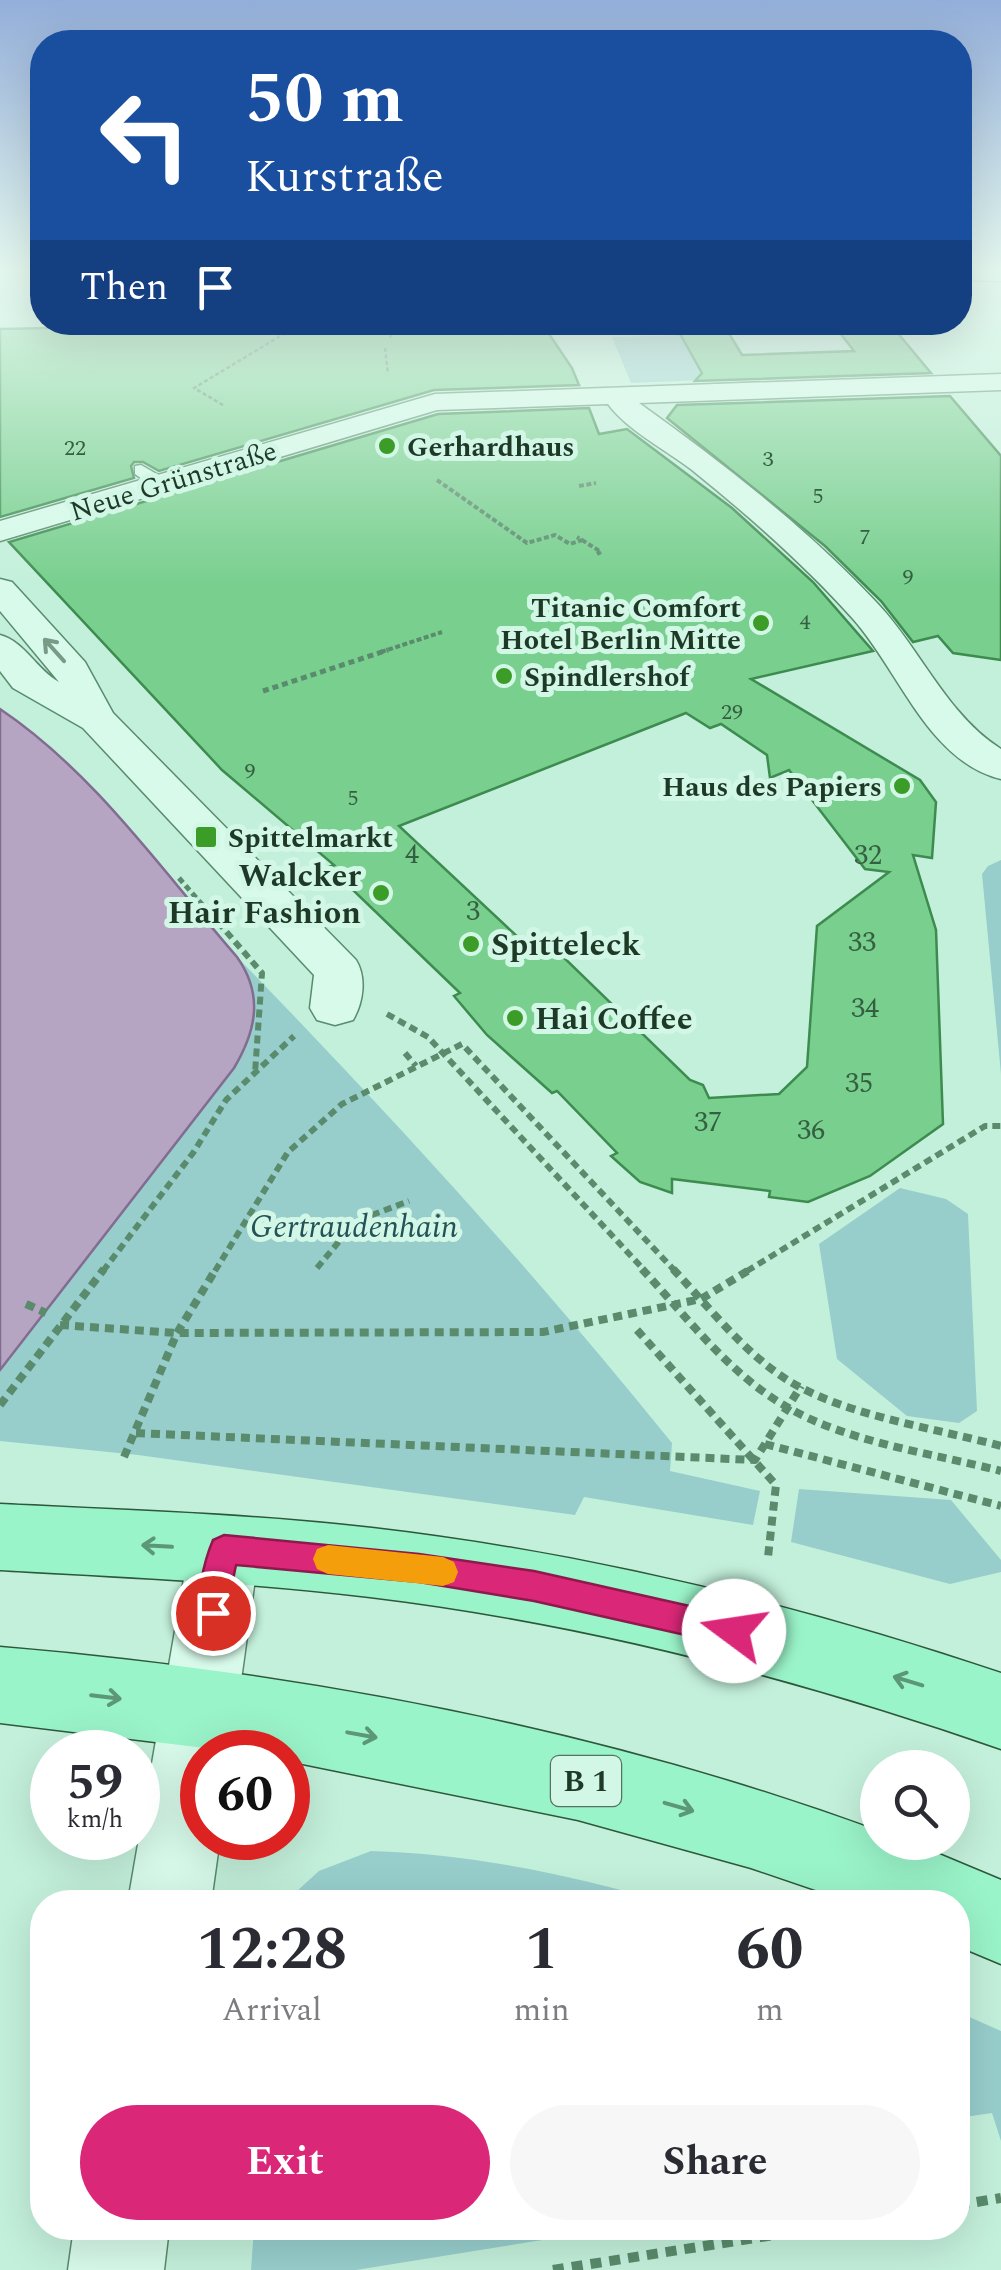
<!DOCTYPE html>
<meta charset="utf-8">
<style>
body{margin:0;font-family:Spectral,serif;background:#f7f7f7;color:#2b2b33;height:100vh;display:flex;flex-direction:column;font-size:38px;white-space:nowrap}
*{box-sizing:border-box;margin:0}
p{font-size:32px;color:#7c7c81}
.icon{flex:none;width:55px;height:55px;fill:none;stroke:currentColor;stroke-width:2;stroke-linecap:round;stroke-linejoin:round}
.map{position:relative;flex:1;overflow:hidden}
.side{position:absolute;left:30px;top:1890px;width:940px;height:350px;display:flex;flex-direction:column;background:#fff;border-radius:40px;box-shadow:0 10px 40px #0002}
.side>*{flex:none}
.guide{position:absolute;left:30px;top:30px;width:942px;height:305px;border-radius:40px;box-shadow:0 10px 40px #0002;background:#1a4fa0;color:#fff;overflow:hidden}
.controls{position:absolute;left:860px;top:1750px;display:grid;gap:20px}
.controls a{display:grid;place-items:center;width:110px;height:110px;border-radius:50%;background:#fff;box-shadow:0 10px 40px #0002;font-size:50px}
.speed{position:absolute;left:30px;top:1730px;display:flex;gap:20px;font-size:50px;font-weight:700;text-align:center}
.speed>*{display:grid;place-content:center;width:130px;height:130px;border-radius:50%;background:#fff;box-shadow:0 10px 40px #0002;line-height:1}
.speed small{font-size:25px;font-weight:400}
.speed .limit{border:15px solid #d22;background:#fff;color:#111}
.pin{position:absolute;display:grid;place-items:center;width:85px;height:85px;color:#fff;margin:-42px;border:5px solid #fff;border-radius:50%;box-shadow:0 2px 10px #0007}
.me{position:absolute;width:110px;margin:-55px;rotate:284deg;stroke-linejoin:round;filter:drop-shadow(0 0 8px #0008)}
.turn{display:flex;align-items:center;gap:35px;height:210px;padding:0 50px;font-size:45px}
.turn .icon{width:130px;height:130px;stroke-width:2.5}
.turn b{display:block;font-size:70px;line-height:85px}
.then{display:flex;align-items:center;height:95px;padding:0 50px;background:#0003;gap:20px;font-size:38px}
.eta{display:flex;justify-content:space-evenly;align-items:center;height:170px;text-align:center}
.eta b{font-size:60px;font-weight:700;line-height:70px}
.cta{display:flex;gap:20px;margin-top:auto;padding:20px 50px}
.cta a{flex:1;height:115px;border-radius:60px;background:#db2777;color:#fff;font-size:40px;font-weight:700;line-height:115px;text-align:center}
.cta a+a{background:#f7f7f7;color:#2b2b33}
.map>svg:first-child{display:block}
.green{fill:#97cecc}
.water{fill:#b5a5c2;stroke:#826c91;stroke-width:2.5}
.building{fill:#78cf8e;stroke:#3e8b50;stroke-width:2.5;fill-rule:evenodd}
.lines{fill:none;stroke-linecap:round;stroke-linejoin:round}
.service-casing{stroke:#598b6c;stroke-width:3}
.minor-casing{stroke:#598b6c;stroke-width:3}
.primary-casing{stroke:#2e583b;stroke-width:3}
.path-far5{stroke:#598b6c;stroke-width:2.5;stroke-dasharray:4 2.5;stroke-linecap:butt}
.path-far4{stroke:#598b6c;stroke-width:4;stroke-dasharray:5 2.5;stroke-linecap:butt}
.path-far3{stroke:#598b6c;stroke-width:5;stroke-dasharray:6 4;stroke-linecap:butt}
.path-far2{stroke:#598b6c;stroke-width:6;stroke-dasharray:8 5;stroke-linecap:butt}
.path-far1{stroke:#598b6c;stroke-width:8;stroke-dasharray:9 6;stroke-linecap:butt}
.path{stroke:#598b6c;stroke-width:10;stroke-dasharray:11 8;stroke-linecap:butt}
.service{fill:#d7faea;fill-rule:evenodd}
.minor{fill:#d7faea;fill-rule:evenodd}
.primary{fill:#9af4c9;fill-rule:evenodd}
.oneway{stroke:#7a9a88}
.oneway2{stroke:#5c9778}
.route{fill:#db2777;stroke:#8e194d;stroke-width:2.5}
.slow{fill:#f59e0b}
.poi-dot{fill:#3b9c27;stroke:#d3f7e7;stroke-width:4}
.labels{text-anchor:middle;stroke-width:10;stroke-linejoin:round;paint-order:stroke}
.far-number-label{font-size:22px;fill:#345f41}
.far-poi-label{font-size:28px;font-weight:bold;fill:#1e3a27;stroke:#d3f7e7;text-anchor:start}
.far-street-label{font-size:28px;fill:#1e3a27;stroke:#d3f7e7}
.number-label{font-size:28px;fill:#345f41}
.shield{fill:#d3f7e7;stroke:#547361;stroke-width:2.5}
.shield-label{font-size:30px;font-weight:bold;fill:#1e3a27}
.poi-label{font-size:32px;font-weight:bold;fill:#1e3a27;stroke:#d3f7e7;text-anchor:start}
.park-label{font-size:32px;font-style:italic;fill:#245357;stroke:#d3f7e7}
</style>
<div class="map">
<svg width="1001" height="2270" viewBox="0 0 1001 2270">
<rect width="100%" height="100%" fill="#c3f0db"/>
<path class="green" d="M681,335L705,380L631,383L612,337Z
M1001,860V1074L982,874L988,866Z
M237,957C389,1113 535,1273 672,1443L670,1471L760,1491L753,1525L584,1497L575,1515L138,1455L0,1441V1370L246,1048V969Z
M900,1188L946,1199L968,1214L977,1411L959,1423L907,1416L837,1359L819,1244Z
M799,1489L951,1500L1001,1560V1572L950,1584L791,1542Z
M371,1851C470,1854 569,1874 664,1902H285L319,1871Z
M958,2012L1001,2031V2141L992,2113L958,2118Z
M254,2228H617L356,2270H251Z"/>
<path class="water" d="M0,709C94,772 163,872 237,957C264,995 256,1031 234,1068L0,1370Z"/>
<path class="building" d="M353,322H541L572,368L579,385L434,390L159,471L143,462H134L131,466L134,478L0,517V329Z
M675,325H724L742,355L854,351L840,333L896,331L931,373L695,381L702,373Z
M950,396L1001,456V660L953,653L938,636L913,642L881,601L825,546L667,418L677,405Z
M589,408L599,434L627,429L732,508L813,582L873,651L751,679L920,780L936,802L932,858L913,855L936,930L943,1124L870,1176L808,1202L769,1197L770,1191L672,1179V1193L640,1182L611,1156L617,1153L557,1091L552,1093L487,1035L454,996L460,993L329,867L334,865L222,770L9,542L438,414ZM686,713L710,728L721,724L767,755L770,778L789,770L865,869L889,872L817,926L807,1067L779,1094L709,1098L703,1085L690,1080L552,946L536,954L399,826Z"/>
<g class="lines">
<g class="service-casing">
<path id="service" d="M141,465L167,480V488H155L135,474V466Z"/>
</g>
<g class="minor-casing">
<path id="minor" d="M960,268H1001V281L960,280Z
M1001,374V390L639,403C724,464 807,528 878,604C921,650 947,715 1001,749V779C929,762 899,671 854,620C805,565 749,516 692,470C666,450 627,430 608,404L437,410L0,541V521L435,394Z
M0,579L12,582L85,662L113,713L356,960C367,978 363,1003 353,1020L335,1025L317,1020L310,1008L314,975L83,728L13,688L0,671V635C24,641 37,670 59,682L0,611Z
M224,1516L249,1526L259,1550L231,1752H202V1838H220L211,1902H128L189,1550L199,1526Z
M74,2228H169L164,2270H68Z"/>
</g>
<g class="primary-casing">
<path id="primary" d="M0,1504C124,1510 249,1514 372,1528C587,1553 796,1604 1001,1673V1749C796,1678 586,1623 370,1597C247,1582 123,1577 0,1570Z
M0,1647C296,1672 598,1728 878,1831V1842H910L1001,1880V1964L958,1946V1902H851L751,1868L578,1820L288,1761V1752H237L0,1723Z"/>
</g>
<path class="path-far5" d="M390,338L395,322
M385,348L388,374
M223,405L194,388L287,332"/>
<path class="path-far4" d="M437,480L527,543L555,535L570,544L582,540L577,537
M579,486L596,483
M582,540L601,552L597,554
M381,652L442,632"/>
<path class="path-far3" d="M263,691L388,650
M179,878L220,925"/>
<path class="path-far2" d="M218,922L262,973L255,1073
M387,1014L428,1037L645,1271
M405,1053L416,1066
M317,1268L356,1221L409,1201
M103,1271L193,1153L226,1100L294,1036
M215,1271L288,1152L342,1104L462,1044L675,1271
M747,1271L985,1126H1001"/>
<path class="path-far1" d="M642,1269C687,1317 729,1374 787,1407C846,1442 935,1454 1001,1471
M673,1269C709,1307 744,1353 789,1381C847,1416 934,1428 1001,1446
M26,1304L46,1313
M60,1325L177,1333L543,1332L701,1299L751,1269
M637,1330L776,1485L768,1557
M0,1405L104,1269
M136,1433L755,1460L801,1386
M765,1444L1001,1506
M124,1457L177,1333L216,1269"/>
<path class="path" d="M958,2205L1001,2198
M553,2270L818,2228"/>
<use href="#service" class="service"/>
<use href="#minor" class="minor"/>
<use href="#primary" class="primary"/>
</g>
<defs><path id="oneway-shaft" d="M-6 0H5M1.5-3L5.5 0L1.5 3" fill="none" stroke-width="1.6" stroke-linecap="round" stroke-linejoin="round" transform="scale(2.5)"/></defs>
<use class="oneway" href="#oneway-shaft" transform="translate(54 650) rotate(-132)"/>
<g class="oneway2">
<use href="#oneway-shaft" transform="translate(157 1546) rotate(-177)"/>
<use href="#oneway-shaft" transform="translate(908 1681) rotate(-163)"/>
<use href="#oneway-shaft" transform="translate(106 1697) rotate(7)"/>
<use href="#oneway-shaft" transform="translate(362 1735) rotate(10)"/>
<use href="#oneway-shaft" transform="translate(679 1807) rotate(16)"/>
</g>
<linearGradient id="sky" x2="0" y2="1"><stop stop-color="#93aed9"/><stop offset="0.46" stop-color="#e4f8ef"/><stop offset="1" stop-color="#e4f8ef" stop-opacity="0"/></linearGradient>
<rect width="1001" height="586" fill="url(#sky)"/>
<path class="route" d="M224,1535L419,1554L534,1571L734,1616L745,1620L750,1631L745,1642L734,1646L534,1601L419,1582L236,1565L224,1623L213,1628L202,1623C194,1602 204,1561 213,1540Z"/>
<path class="slow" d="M328,1545L443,1557L454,1562L458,1572L454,1582L443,1586L328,1574L317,1569L313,1559L317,1549Z"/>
<g class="poi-dot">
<circle cx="387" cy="446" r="10"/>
<circle cx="761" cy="623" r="10"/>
<circle cx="504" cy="676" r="10"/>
<circle cx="902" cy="786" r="10"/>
<rect x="194" y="825" width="24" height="24" rx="5"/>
<circle cx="381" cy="893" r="10"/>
<circle cx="471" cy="944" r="10"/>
<circle cx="515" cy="1018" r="10"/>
</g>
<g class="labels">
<g class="far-number-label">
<text x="75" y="455">22</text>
<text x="768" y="466">3</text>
<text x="818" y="503">5</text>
<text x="865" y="544">7</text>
<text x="908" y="584">9</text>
<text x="805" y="629">4</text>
<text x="732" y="719">29</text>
<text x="250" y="778">9</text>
<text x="353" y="805">5</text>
</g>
<g class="far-poi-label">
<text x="407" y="456">Gerhardhaus</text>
<text x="741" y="617" text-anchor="end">Titanic Comfort<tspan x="741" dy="32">Hotel Berlin Mitte</tspan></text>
<text x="524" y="686">Spindlershof</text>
<text x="882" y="796" text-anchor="end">Haus des Papiers</text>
<text x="228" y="847">Spittelmarkt</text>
</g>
<g class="far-street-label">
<text transform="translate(173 480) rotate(-17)" y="10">Neue Grünstraße</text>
</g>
<g class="number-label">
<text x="412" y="863">4</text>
<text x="868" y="864">32</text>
<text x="473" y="920">3</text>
<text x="862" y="951">33</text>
<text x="865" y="1017">34</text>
<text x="859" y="1092">35</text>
<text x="708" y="1131">37</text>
<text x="811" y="1139">36</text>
</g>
<rect class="shield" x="551" y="1756" width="70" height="50" rx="8"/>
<g class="shield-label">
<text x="586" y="1791">B 1</text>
</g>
<g class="poi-label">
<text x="361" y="886" text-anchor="end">Walcker<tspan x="361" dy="37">Hair Fashion</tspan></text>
<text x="491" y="955">Spitteleck</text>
<text x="535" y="1029">Hai Coffee</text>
</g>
<g class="park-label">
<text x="354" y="1237">Gertraudenhain</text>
</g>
</g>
</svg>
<div class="controls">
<a><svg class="icon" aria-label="search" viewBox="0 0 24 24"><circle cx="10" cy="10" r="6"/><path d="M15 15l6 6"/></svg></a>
</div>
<div class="speed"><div>59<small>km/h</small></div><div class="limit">60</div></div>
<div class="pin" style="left:213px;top:1613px;background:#d93025"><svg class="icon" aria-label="arrive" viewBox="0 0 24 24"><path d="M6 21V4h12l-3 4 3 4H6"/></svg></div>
<svg class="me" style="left:734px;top:1631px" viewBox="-20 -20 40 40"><circle r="19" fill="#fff"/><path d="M0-13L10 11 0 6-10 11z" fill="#db2777"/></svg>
<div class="guide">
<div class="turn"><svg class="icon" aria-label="left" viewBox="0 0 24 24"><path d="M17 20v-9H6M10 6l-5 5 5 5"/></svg><div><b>50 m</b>Kurstraße</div></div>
<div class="then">Then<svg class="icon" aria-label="arrive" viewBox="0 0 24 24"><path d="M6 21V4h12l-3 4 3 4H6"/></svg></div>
</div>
<section class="side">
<div class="eta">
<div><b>12:28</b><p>Arrival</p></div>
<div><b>1</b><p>min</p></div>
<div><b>60</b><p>m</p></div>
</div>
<div class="cta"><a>Exit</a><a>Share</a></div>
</section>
</div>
